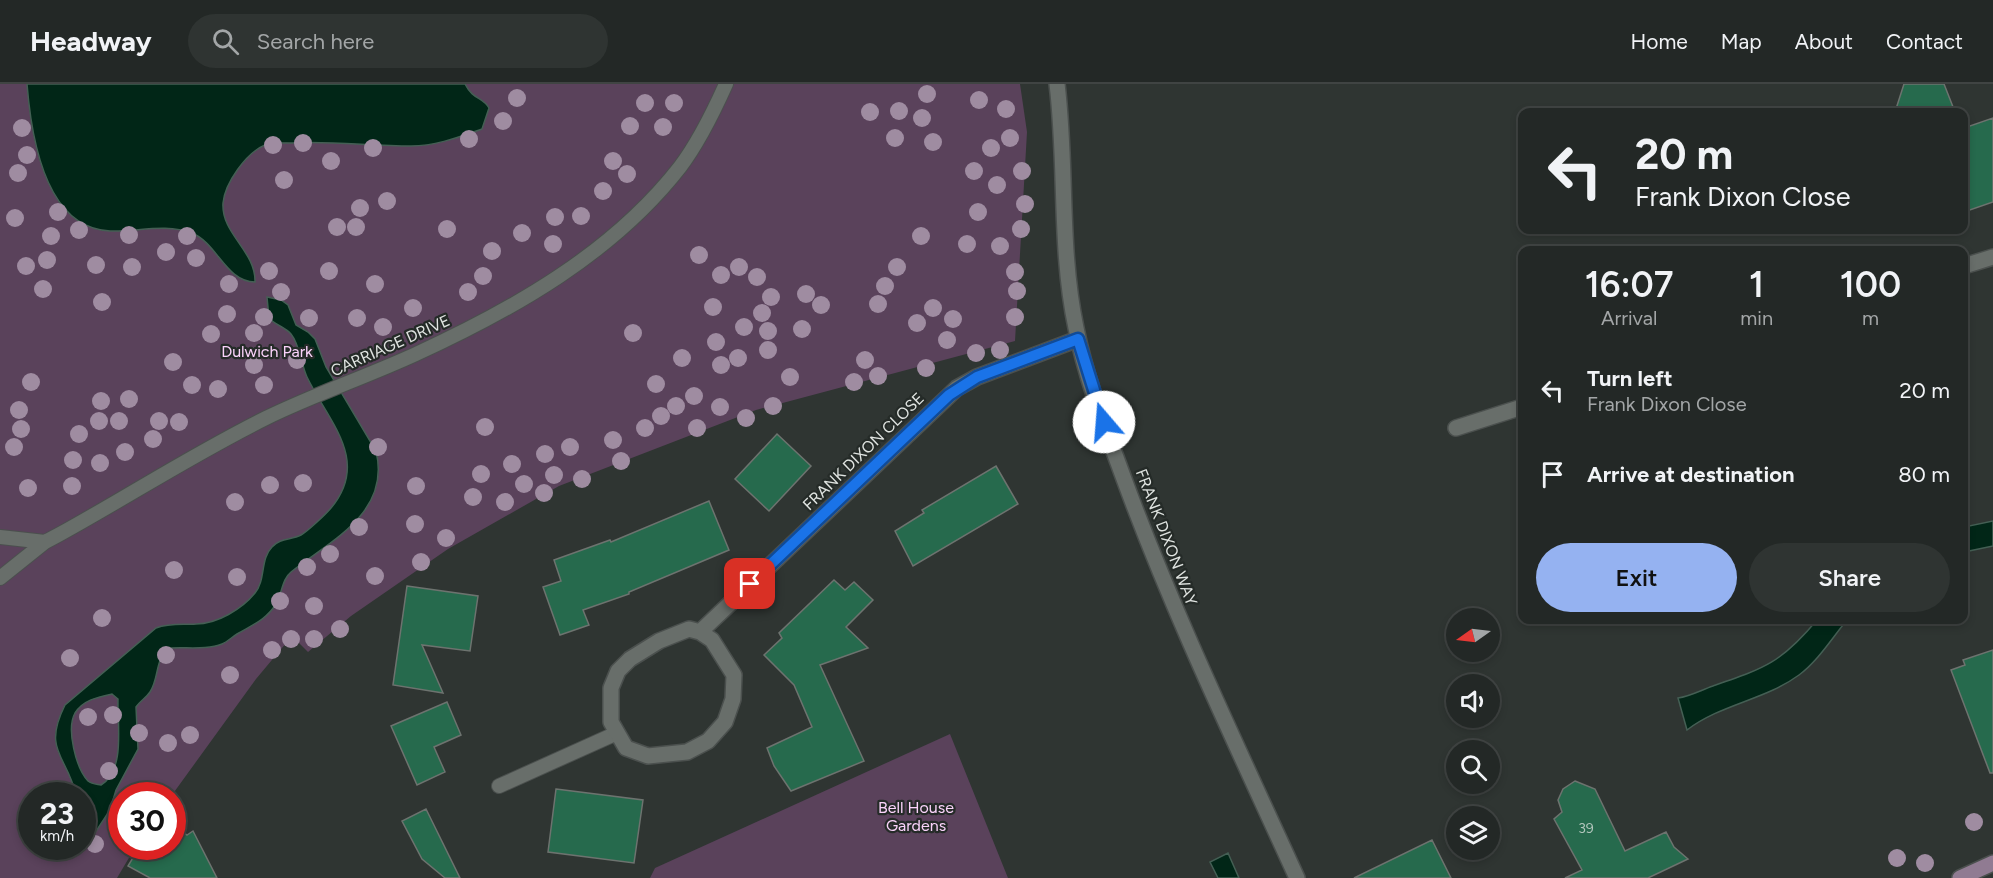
<!DOCTYPE html>
<style>
body{margin:0;font-family:Figtree,sans-serif;background:#2f3432;color:#f1f3f6;height:100vh;display:flex;flex-direction:column;font-size:22px;white-space:nowrap}
*{box-sizing:border-box;margin:0}
p{font-size:20px;color:#a3a6a7}
.icon{flex:none;width:33px;height:33px;fill:none;stroke:currentColor;stroke-width:2;stroke-linecap:round;stroke-linejoin:round}
.map{position:relative;flex:1;overflow:hidden}
.sheet{position:absolute;left:1518px;top:162px;width:450px;height:378px;display:flex;flex-direction:column;background:#232826;border-radius:12px;box-shadow:0 3px 9px #0003,0 0 0 2px #404443}
.sheet>*{flex:none}
.top-card{position:absolute;left:1518px;top:24px;width:450px;height:126px;border-radius:12px;box-shadow:0 3px 9px #0003,0 0 0 2px #404443;background:#232826;color:#f1f3f6;overflow:hidden}
.needle{width:39px;rotate:256deg}
.buttons{position:absolute;left:1446px;top:524px;display:grid;gap:12px}
.buttons a{display:grid;place-items:center;width:54px;height:54px;border-radius:50%;background:#232826;box-shadow:0 3px 9px #0003,0 0 0 2px #404443;font-size:30px}
.speed{position:absolute;left:18px;top:698px;display:flex;gap:12px;font-size:30px;font-weight:700;text-align:center}
.speed>*{display:grid;place-content:center;width:78px;height:78px;border-radius:50%;background:#232826;box-shadow:0 3px 9px #0003,0 0 0 2px #404443;line-height:1}
.speed small{font-size:15px;font-weight:400}
.speed .limit{border:9px solid #d22;background:#fff;color:#111}
.pin{position:absolute;display:grid;place-items:center;width:51px;height:51px;color:#fff;margin:-26px;border-radius:12px;box-shadow:0 3px 9px #0006}
.me{position:absolute;width:66px;margin:-33px;rotate:342deg;stroke-linejoin:round;filter:drop-shadow(0 0 4px #0008)}
.turn{display:flex;align-items:center;gap:21px;height:126px;padding:0 18px;font-size:27px}
.turn .icon{width:78px;height:78px;stroke-width:2.5}
.turn b{display:block;font-size:42px;line-height:51px}
.eta{display:flex;justify-content:space-evenly;align-items:center;height:102px;text-align:center}
.eta b{font-size:36px;font-weight:600;line-height:42px}
.action{display:flex;gap:12px;margin-top:auto;padding:12px 18px}
.action a{flex:1;height:69px;border-radius:36px;background:#95b2f1;color:#111;font-size:24px;font-weight:600;line-height:69px;text-align:center}
.action a+a{background:#2f3432;color:#f1f3f6}
ul{padding:0;list-style:none}
li{display:flex;align-items:center;gap:18px;height:84px;padding:0 18px}
li div{flex:1}
li b{display:block;font-size:22px}
li em{font-style:normal}
header{display:flex;align-items:center;gap:36px;box-sizing:border-box;height:84px;padding:0 30px;background:#232826;border-bottom:2px solid #404443}
header strong{font-size:28px}
nav{display:flex;gap:33px;margin-inline-start:auto;font-size:21px}
.search{width:420px;height:54px;background:#2f3432;display:flex;align-items:center;gap:15px;box-sizing:border-box;padding:0 21px;border-radius:33px;color:#a3a6a7;font-size:22px}
.map>svg:first-child{display:block}
.green{fill:#5a425b;fill-rule:evenodd}
.water{fill:#012617;stroke:#445f54;stroke-width:1.5;fill-rule:evenodd}
.building{fill:#266a4d;stroke:#6d736f;stroke-width:1.5}
.lines{fill:none;stroke-linecap:round;stroke-linejoin:round}
.lane-casing{stroke:#4b504e;stroke-width:16}
.street-casing{stroke:#4b504e;stroke-width:18}
.secondary-casing{stroke:#4b504e;stroke-width:18}
.lane{stroke:#686e6a;stroke-width:14}
.street{stroke:#686e6a;stroke-width:15}
.secondary{stroke:#907b92;stroke-width:15}
.tree{fill:#9f8ca1}
.route-casing{stroke:#114b97;stroke-width:15}
.route{stroke:#1a73e8;stroke-width:10}
.labels{text-anchor:middle;stroke-width:4.5;stroke-linejoin:round;paint-order:stroke}
.number-label{font-size:14px;fill:#b2c6bc}
.street-label{font-size:16px;fill:#e0e4e1;stroke:#252b28}
.park-label{font-size:16px;fill:#fbd3fb;stroke:#252b28}
</style>
<header>
<strong>Headway</strong>
<div class="search"><svg class="icon" aria-label="search" viewBox="0 0 24 24"><circle cx="10" cy="10" r="6"/><path d="M15 15l6 6"/></svg>Search here</div>
<nav><a>Home</a><a>Map</a><a>About</a><a>Contact</a></nav>
</header>
<div class="map">
<svg width="1993" height="794" viewBox="0 0 1993 794">
<rect width="100%" height="100%" fill="#2f3532"/>
<path class="green" d="M0,0H1020L1027,48L1015,257L756,326L559,402L448,465L351,532L308,568L292,552L256,595L172,711H122V762H136L117,794H0ZM32,711H82V762H32Z
M950,650L1008,794H650L655,784Z"/>
<path class="water" d="M27,0H465C473,16 483,13 489,24L482,45C459,53 436,62 411,62C371,62 332,57 292,59C284,59 272,58 265,61C246,69 225,99 223,119C221,150 256,167 255,198C226,198 217,159 192,149C165,139 137,148 110,147C44,144 31,50 27,0Z
M267,213L281,216L288,221L296,241L308,248L315,255L326,283L376,367C391,429 331,456 291,488C282,495 282,510 276,520C266,536 252,541 237,550C232,553 227,558 222,560C207,566 187,563 171,564C154,573 160,593 150,608C146,614 140,617 136,623L138,665L116,706L110,726L87,761L83,759L85,744L82,711H76C67,671 42,667 65,621L156,544C170,539 182,541 196,540C217,540 242,525 255,509C266,496 260,475 272,463C280,454 291,456 301,451C308,447 326,430 331,424C371,376 328,337 307,293C301,280 300,261 291,250C285,243 275,241 269,234ZM112,610L118,615C117,639 126,686 101,701C96,700 92,700 88,697C76,684 66,645 75,629C83,616 98,613 112,610Z
M1993,437V462L1964,468V443Z
M1817,536H1847C1832,554 1818,577 1799,591C1765,616 1721,620 1687,646L1678,614C1691,612 1701,606 1713,602C1765,584 1781,579 1817,536Z
M1228,769L1239,794H1218L1210,778Z"/>
<path class="building" d="M1904,0H1944L1955,28H1895Z
M1993,34V118L1964,128V44Z
M777,350L811,382L769,427L735,395Z
M996,382L1018,420L913,482L895,447L924,429L922,426Z
M709,417L729,466L629,508V510L583,526L589,541L560,551L543,503L561,497L554,476L610,456L611,458Z
M834,496L845,506L854,498L873,516L846,543L868,564L820,581L864,677L791,707L774,682L767,664L812,643L794,601L764,571L782,554L779,549Z
M407,502L478,512L470,567L422,561L443,609L393,601Z
M1993,566V689H1990L1951,586L1965,581L1963,576Z
M447,618L461,651L434,663L445,688L417,701L391,642Z
M1575,697L1595,705L1625,767L1666,748L1674,763L1688,775L1648,794H1565L1582,786L1554,735L1562,728L1558,716L1563,705Z
M556,705L643,716L634,779L548,768Z
M426,725L460,794H445L422,775L402,737Z
M172,740L187,751L193,747L217,794H150L128,782L140,762H172Z
M1432,756L1451,794H1354Z"/>
<g class="lines">
<g class="lane-casing">
<path id="lane" d="M0,453L45,458L60,450C129,412 195,369 266,334C315,310 366,293 416,270C514,225 613,169 680,83C699,58 713,29 726,0
M0,494L45,458
M499,702L617,649"/>
</g>
<g class="street-casing">
<path id="street" d="M1057,0C1067,81 1059,164 1076,244C1086,295 1106,346 1124,395C1174,531 1237,662 1297,794
M1964,182L1993,173
M1456,344L1522,323
M689,545L700,548L712,556L734,591L733,615L725,638L708,657L687,668L648,672L626,664L611,638V604L618,587L630,575L659,557Z
M700,548L957,304L977,293L1078,255"/>
</g>
<g class="secondary-casing">
<path id="secondary" d="M1960,794L1993,779"/>
</g>
<use href="#lane" class="lane"/>
<use href="#street" class="street"/>
<use href="#secondary" class="secondary"/>
</g>
<g class="tree">
<circle cx="927" cy="10" r="9"/>
<circle cx="517" cy="14" r="9"/>
<circle cx="979" cy="16" r="9"/>
<circle cx="645" cy="19" r="9"/>
<circle cx="674" cy="19" r="9"/>
<circle cx="1006" cy="25" r="9"/>
<circle cx="899" cy="27" r="9"/>
<circle cx="870" cy="28" r="9"/>
<circle cx="922" cy="34" r="9"/>
<circle cx="503" cy="37" r="9"/>
<circle cx="630" cy="42" r="9"/>
<circle cx="663" cy="43" r="9"/>
<circle cx="22" cy="44" r="9"/>
<circle cx="895" cy="54" r="9"/>
<circle cx="1010" cy="54" r="9"/>
<circle cx="469" cy="55" r="9"/>
<circle cx="933" cy="58" r="9"/>
<circle cx="303" cy="59" r="9"/>
<circle cx="273" cy="61" r="9"/>
<circle cx="373" cy="64" r="9"/>
<circle cx="991" cy="64" r="9"/>
<circle cx="27" cy="71" r="9"/>
<circle cx="331" cy="77" r="9"/>
<circle cx="613" cy="77" r="9"/>
<circle cx="974" cy="87" r="9"/>
<circle cx="1022" cy="87" r="9"/>
<circle cx="18" cy="89" r="9"/>
<circle cx="627" cy="90" r="9"/>
<circle cx="284" cy="96" r="9"/>
<circle cx="997" cy="101" r="9"/>
<circle cx="603" cy="107" r="9"/>
<circle cx="387" cy="117" r="9"/>
<circle cx="1025" cy="120" r="9"/>
<circle cx="360" cy="124" r="9"/>
<circle cx="58" cy="128" r="9"/>
<circle cx="978" cy="128" r="9"/>
<circle cx="581" cy="132" r="9"/>
<circle cx="555" cy="133" r="9"/>
<circle cx="15" cy="134" r="9"/>
<circle cx="337" cy="143" r="9"/>
<circle cx="356" cy="143" r="9"/>
<circle cx="447" cy="145" r="9"/>
<circle cx="1021" cy="145" r="9"/>
<circle cx="79" cy="146" r="9"/>
<circle cx="522" cy="149" r="9"/>
<circle cx="129" cy="151" r="9"/>
<circle cx="51" cy="152" r="9"/>
<circle cx="187" cy="152" r="9"/>
<circle cx="921" cy="152" r="9"/>
<circle cx="553" cy="160" r="9"/>
<circle cx="967" cy="160" r="9"/>
<circle cx="1000" cy="162" r="9"/>
<circle cx="492" cy="167" r="9"/>
<circle cx="166" cy="168" r="9"/>
<circle cx="699" cy="171" r="9"/>
<circle cx="196" cy="174" r="9"/>
<circle cx="47" cy="176" r="9"/>
<circle cx="96" cy="181" r="9"/>
<circle cx="26" cy="182" r="9"/>
<circle cx="132" cy="183" r="9"/>
<circle cx="739" cy="183" r="9"/>
<circle cx="897" cy="183" r="9"/>
<circle cx="269" cy="187" r="9"/>
<circle cx="329" cy="187" r="9"/>
<circle cx="1015" cy="188" r="9"/>
<circle cx="721" cy="191" r="9"/>
<circle cx="483" cy="192" r="9"/>
<circle cx="757" cy="193" r="9"/>
<circle cx="229" cy="200" r="9"/>
<circle cx="375" cy="200" r="9"/>
<circle cx="885" cy="202" r="9"/>
<circle cx="43" cy="205" r="9"/>
<circle cx="1017" cy="207" r="9"/>
<circle cx="281" cy="208" r="9"/>
<circle cx="468" cy="208" r="9"/>
<circle cx="806" cy="210" r="9"/>
<circle cx="771" cy="213" r="9"/>
<circle cx="102" cy="218" r="9"/>
<circle cx="878" cy="220" r="9"/>
<circle cx="821" cy="221" r="9"/>
<circle cx="713" cy="223" r="9"/>
<circle cx="413" cy="224" r="9"/>
<circle cx="933" cy="224" r="9"/>
<circle cx="762" cy="229" r="9"/>
<circle cx="227" cy="230" r="9"/>
<circle cx="264" cy="233" r="9"/>
<circle cx="1015" cy="233" r="9"/>
<circle cx="309" cy="234" r="9"/>
<circle cx="357" cy="234" r="9"/>
<circle cx="953" cy="235" r="9"/>
<circle cx="917" cy="239" r="9"/>
<circle cx="383" cy="243" r="9"/>
<circle cx="744" cy="243" r="9"/>
<circle cx="802" cy="245" r="9"/>
<circle cx="768" cy="247" r="9"/>
<circle cx="254" cy="249" r="9"/>
<circle cx="633" cy="249" r="9"/>
<circle cx="211" cy="250" r="9"/>
<circle cx="947" cy="256" r="9"/>
<circle cx="716" cy="258" r="9"/>
<circle cx="768" cy="266" r="9"/>
<circle cx="1000" cy="266" r="9"/>
<circle cx="976" cy="269" r="9"/>
<circle cx="682" cy="274" r="9"/>
<circle cx="738" cy="274" r="9"/>
<circle cx="297" cy="276" r="9"/>
<circle cx="865" cy="276" r="9"/>
<circle cx="173" cy="278" r="9"/>
<circle cx="254" cy="281" r="9"/>
<circle cx="721" cy="281" r="9"/>
<circle cx="926" cy="284" r="9"/>
<circle cx="878" cy="292" r="9"/>
<circle cx="790" cy="293" r="9"/>
<circle cx="31" cy="298" r="9"/>
<circle cx="854" cy="298" r="9"/>
<circle cx="656" cy="300" r="9"/>
<circle cx="192" cy="301" r="9"/>
<circle cx="264" cy="301" r="9"/>
<circle cx="218" cy="305" r="9"/>
<circle cx="694" cy="312" r="9"/>
<circle cx="129" cy="315" r="9"/>
<circle cx="101" cy="317" r="9"/>
<circle cx="676" cy="322" r="9"/>
<circle cx="773" cy="322" r="9"/>
<circle cx="720" cy="323" r="9"/>
<circle cx="19" cy="326" r="9"/>
<circle cx="661" cy="332" r="9"/>
<circle cx="746" cy="334" r="9"/>
<circle cx="99" cy="337" r="9"/>
<circle cx="119" cy="337" r="9"/>
<circle cx="159" cy="337" r="9"/>
<circle cx="179" cy="338" r="9"/>
<circle cx="485" cy="343" r="9"/>
<circle cx="645" cy="344" r="9"/>
<circle cx="697" cy="344" r="9"/>
<circle cx="21" cy="345" r="9"/>
<circle cx="79" cy="350" r="9"/>
<circle cx="153" cy="355" r="9"/>
<circle cx="613" cy="356" r="9"/>
<circle cx="14" cy="363" r="9"/>
<circle cx="378" cy="363" r="9"/>
<circle cx="570" cy="363" r="9"/>
<circle cx="125" cy="368" r="9"/>
<circle cx="545" cy="370" r="9"/>
<circle cx="73" cy="376" r="9"/>
<circle cx="621" cy="377" r="9"/>
<circle cx="100" cy="379" r="9"/>
<circle cx="512" cy="380" r="9"/>
<circle cx="481" cy="390" r="9"/>
<circle cx="554" cy="391" r="9"/>
<circle cx="582" cy="395" r="9"/>
<circle cx="303" cy="399" r="9"/>
<circle cx="524" cy="400" r="9"/>
<circle cx="270" cy="401" r="9"/>
<circle cx="72" cy="402" r="9"/>
<circle cx="416" cy="402" r="9"/>
<circle cx="28" cy="404" r="9"/>
<circle cx="544" cy="409" r="9"/>
<circle cx="473" cy="413" r="9"/>
<circle cx="235" cy="418" r="9"/>
<circle cx="505" cy="418" r="9"/>
<circle cx="415" cy="440" r="9"/>
<circle cx="359" cy="443" r="9"/>
<circle cx="446" cy="454" r="9"/>
<circle cx="330" cy="470" r="9"/>
<circle cx="421" cy="478" r="9"/>
<circle cx="307" cy="483" r="9"/>
<circle cx="174" cy="486" r="9"/>
<circle cx="375" cy="492" r="9"/>
<circle cx="237" cy="493" r="9"/>
<circle cx="280" cy="517" r="9"/>
<circle cx="314" cy="522" r="9"/>
<circle cx="102" cy="534" r="9"/>
<circle cx="340" cy="545" r="9"/>
<circle cx="291" cy="555" r="9"/>
<circle cx="314" cy="555" r="9"/>
<circle cx="272" cy="566" r="9"/>
<circle cx="166" cy="571" r="9"/>
<circle cx="70" cy="574" r="9"/>
<circle cx="230" cy="591" r="9"/>
<circle cx="113" cy="631" r="9"/>
<circle cx="88" cy="633" r="9"/>
<circle cx="139" cy="649" r="9"/>
<circle cx="190" cy="651" r="9"/>
<circle cx="168" cy="659" r="9"/>
<circle cx="109" cy="687" r="9"/>
<circle cx="1974" cy="738" r="9"/>
<circle cx="95" cy="760" r="9"/>
<circle cx="1897" cy="774" r="9"/>
<circle cx="1925" cy="779" r="9"/>
</g>
<g class="lines">
<g class="route-casing">
<path id="route" d="M750,500L949,311L977,293L1078,255L1104,338"/>
</g>
<use href="#route" class="route"/>
</g>
<g class="labels">
<g class="number-label">
<text x="1586" y="749">39</text>
</g>
<g class="street-label">
<text transform="translate(390 261) rotate(-24)" y="6">CARRIAGE DRIVE</text>
<text transform="translate(863 367) rotate(-44)" y="6">FRANK DIXON CLOSE</text>
<text transform="translate(1167 453) rotate(69)" y="6">FRANK DIXON WAY</text>
</g>
<g class="park-label">
<text x="267" y="273">Dulwich Park</text>
<text x="916" y="729">Bell House<tspan x="916" dy="18">Gardens</tspan></text>
</g>
</g>
</svg>
<div class="buttons">
<a><svg class="needle" viewBox="-14 -14 28 28"><path d="M0-13l5 13h-10z" fill="#e53935"/><path d="M0 13l5-13h-10z" fill="#a3a6a7"/></svg></a>
<a><svg class="icon" aria-label="sound" viewBox="0 0 24 24"><path d="M4 9h4l5-4v14l-5-4H4zM17 9q2 3 0 6"/></svg></a>
<a><svg class="icon" aria-label="search" viewBox="0 0 24 24"><circle cx="10" cy="10" r="6"/><path d="M15 15l6 6"/></svg></a>
<a><svg class="icon" aria-label="layers" viewBox="0 0 24 24"><path d="M12 4l9 5-9 5-9-5zM3 14l9 5 9-5"/></svg></a>
</div>
<div class="speed"><div>23<small>km/h</small></div><div class="limit">30</div></div>
<div class="pin" style="left:750px;top:500px;background:#d93025"><svg class="icon" aria-label="arrive" viewBox="0 0 24 24"><path d="M6 21V4h12l-3 4 3 4H6"/></svg></div>
<svg class="me" style="left:1104px;top:338px" viewBox="-20 -20 40 40"><circle r="19" fill="#fff"/><path d="M0-13L10 11 0 6-10 11z" fill="#1a73e8"/></svg>
<div class="top-card">
<div class="turn"><svg class="icon" aria-label="left" viewBox="0 0 24 24"><path d="M17 20v-9H6M10 6l-5 5 5 5"/></svg><div><b>20 m</b>Frank Dixon Close</div></div>
</div>
<section class="sheet">
<div class="eta">
<div><b>16:07</b><p>Arrival</p></div>
<div><b>1</b><p>min</p></div>
<div><b>100</b><p>m</p></div>
</div>
<ul>
<li><svg class="icon" aria-label="left" viewBox="0 0 24 24"><path d="M17 20v-9H6M10 6l-5 5 5 5"/></svg><div><b>Turn left</b><p>Frank Dixon Close</p></div><em>20 m</em></li>
<li><svg class="icon" aria-label="arrive" viewBox="0 0 24 24"><path d="M6 21V4h12l-3 4 3 4H6"/></svg><div><b>Arrive at destination</b></div><em>80 m</em></li>
</ul>
<div class="action"><a>Exit</a><a>Share</a></div>
</section>
</div>
